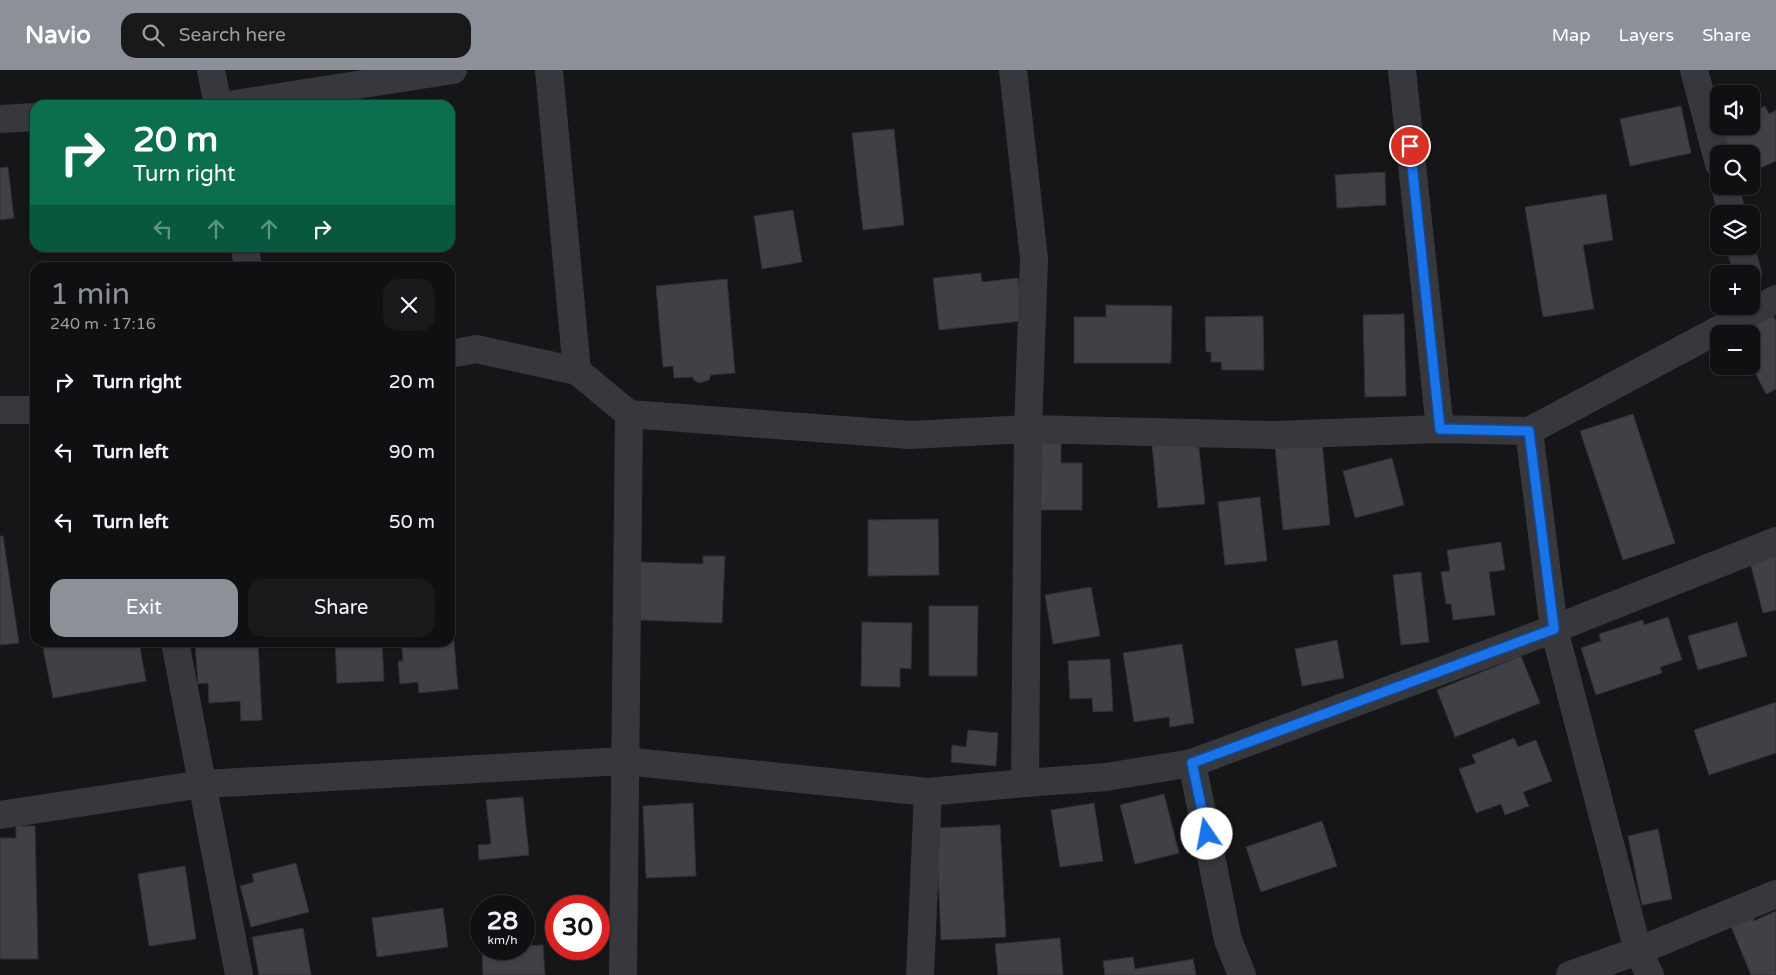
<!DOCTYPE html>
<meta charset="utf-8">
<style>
body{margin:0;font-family:"Varela Round",sans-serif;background:#19191b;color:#f1f3f6;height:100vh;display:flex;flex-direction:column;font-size:19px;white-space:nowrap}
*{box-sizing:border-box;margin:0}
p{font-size:16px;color:#9c9d9f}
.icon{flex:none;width:28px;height:28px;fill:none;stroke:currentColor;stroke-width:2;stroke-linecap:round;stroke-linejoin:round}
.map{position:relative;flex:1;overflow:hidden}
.sheet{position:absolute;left:30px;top:192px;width:425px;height:385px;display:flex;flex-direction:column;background:#101012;border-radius:15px;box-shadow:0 1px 4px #0004,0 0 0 1px #303032}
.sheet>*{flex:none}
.banner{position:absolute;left:30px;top:30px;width:425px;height:152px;border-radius:15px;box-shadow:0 1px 4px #0004,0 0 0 1px #303032;background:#0b6e4f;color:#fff;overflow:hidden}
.tools{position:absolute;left:1710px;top:15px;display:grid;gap:10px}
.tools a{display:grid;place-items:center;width:50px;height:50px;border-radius:10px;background:#101012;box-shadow:0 1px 4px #0004,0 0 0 1px #303032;font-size:25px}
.speed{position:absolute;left:470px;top:825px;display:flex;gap:10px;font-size:25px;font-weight:700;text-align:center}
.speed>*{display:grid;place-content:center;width:65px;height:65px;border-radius:50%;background:#101012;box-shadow:0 1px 4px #0004,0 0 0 1px #303032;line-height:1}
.speed small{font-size:12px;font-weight:400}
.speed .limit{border:8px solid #d22;background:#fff;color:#111}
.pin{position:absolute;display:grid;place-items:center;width:42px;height:42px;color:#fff;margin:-21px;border:2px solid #fff;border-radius:50%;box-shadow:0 1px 5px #0007}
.me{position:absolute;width:55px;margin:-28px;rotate:348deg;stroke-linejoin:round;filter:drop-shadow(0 0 4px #0008)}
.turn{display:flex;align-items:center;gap:18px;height:105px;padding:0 20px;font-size:22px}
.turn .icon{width:65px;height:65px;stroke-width:2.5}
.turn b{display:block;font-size:35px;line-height:42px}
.lanes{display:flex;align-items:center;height:48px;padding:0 20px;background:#0003;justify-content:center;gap:25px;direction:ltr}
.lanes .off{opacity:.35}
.round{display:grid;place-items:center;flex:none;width:52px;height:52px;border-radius:15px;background:#19191b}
.head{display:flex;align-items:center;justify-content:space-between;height:85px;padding:0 20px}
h1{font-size:30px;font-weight:600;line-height:38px;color:#8c9099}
.primary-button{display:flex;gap:10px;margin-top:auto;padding:10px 20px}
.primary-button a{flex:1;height:58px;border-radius:15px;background:#8c9099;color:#fff;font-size:20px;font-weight:600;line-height:58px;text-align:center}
.primary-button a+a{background:#19191b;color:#f1f3f6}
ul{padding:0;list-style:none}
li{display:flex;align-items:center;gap:15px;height:70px;padding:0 20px}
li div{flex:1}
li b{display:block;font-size:19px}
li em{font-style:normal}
header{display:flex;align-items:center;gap:30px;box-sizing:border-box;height:70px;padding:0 25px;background:#8c9099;color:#fff}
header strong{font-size:24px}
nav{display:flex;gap:28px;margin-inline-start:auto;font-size:18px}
.search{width:350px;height:45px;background:#19191b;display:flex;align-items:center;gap:12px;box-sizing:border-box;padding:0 18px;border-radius:15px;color:#9c9d9f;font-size:19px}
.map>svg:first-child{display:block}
.building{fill:#404145;stroke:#303034}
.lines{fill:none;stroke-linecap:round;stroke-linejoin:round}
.minor{stroke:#37383d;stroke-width:28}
.route-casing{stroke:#114b97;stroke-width:12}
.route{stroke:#1a73e8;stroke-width:9}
</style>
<header>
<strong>Navio</strong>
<div class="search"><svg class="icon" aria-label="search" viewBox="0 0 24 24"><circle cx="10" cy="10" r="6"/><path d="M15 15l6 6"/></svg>Search here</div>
<nav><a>Map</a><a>Layers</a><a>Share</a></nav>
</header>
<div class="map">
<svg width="1776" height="905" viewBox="0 0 1776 905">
<rect width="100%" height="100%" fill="#161618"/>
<path class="building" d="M1681,36L1691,83L1630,96L1620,49Z
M1765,36L1769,44L1776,40V91L1751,102V84H1728L1721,68L1737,60L1736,56H1751V43Z
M894,59L904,155L863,160L852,63Z
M8,97L14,148L0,150V98Z
M1385,102L1386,135L1337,138L1335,105Z
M1606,124L1613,170L1583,175L1594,239L1543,247L1525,137Z
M793,140L802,192L762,199L754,146Z
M981,203L982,212L1018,208L1022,251L939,260L933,208Z
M727,209L735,303L711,305L709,310L700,313L695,311L692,307L674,308L673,296L663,297L656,216Z
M1106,235L1172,236L1171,293H1074V247H1106Z
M1772,243L1776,251V319L1766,324L1751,295V264H1736Z
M1404,244L1406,326L1365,327L1363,245Z
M1263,246L1264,300H1222L1221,292H1211V282H1206L1205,247Z
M1633,344L1675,473L1623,490L1580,361Z
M1198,369L1205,434L1158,438L1152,374Z
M1032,370L1061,371V393H1082V440H1032Z
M1322,371L1330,455L1283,460L1275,376Z
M1392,388L1404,435L1355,448L1343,401Z
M1260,427L1267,491L1225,495L1218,432Z
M938,449L939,505L868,506V450Z
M0,466H3L19,573L0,575Z
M1501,472L1505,500L1489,502L1495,545L1453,550L1451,534H1446L1441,502L1450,501L1447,480Z
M1776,480V540L1763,543L1749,488Z
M703,486H725L722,553L637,550L639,492L703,494Z
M1421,502L1429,572L1401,575L1393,505Z
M1091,517L1100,566L1053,574L1045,525Z
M929,536H978L977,606H929Z
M1668,547L1682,590L1660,597L1662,603L1596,625L1581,578L1601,571L1599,564L1643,550L1644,555Z
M450,549H452L458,619L419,623L418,612L400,614L398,591H403L401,572H450Z
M862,552L912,553L911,599L900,598V617L861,616Z
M1737,552L1747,586L1698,600L1688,566Z
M1337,570L1344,608L1302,616L1295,579Z
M74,572H139L146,611L53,628L43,578Z
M195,572H258L262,650L241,651L240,631L209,633L208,613L198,614Z
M335,572H382L384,611L337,613Z
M1182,574L1194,653L1170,657L1169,647L1134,652L1123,583Z
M1521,586L1540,633L1455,667L1437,620Z
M1110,589L1113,641L1093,642L1092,628L1070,629L1068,591Z
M1776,632V683L1709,705L1694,660Z
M968,660L998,663L996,696L951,692L952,675L966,677Z
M1514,668L1518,677L1536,670L1552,711L1523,722L1529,736L1505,745L1501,734L1476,743L1459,699L1476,693L1472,685Z
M1164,724L1179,783L1135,794L1120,735Z
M523,727L529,785L479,790L478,775L491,774L486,730Z
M693,733L696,806L646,808L643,736Z
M1094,733L1103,791L1060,797L1051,740Z
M1322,751L1337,796L1261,822L1246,777Z
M1000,755L1006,867L941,870L936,758Z
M16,756H35L38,889H0V768H16Z
M1658,759L1672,829L1642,835L1628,766Z
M296,793L309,842L251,857L240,816L254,812L252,804Z
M185,796L196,869L149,876L138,804Z
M443,838L448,877L377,887L372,848Z
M1776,841V905H1751L1730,854L1752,844L1754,851Z
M303,858L311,905H259L252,867Z
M1060,868L1063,905H998L995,874Z
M543,875L545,905H483L482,879H524V876Z
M1133,887L1135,899L1193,889L1196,905H1105L1103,891Z"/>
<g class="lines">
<path class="minor" d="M211,0L218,35
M549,0L577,301
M1013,0L1034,189L1028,359L1025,713
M1402,0L1440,359
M1694,0L1719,94
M229,35L453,0
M0,49L35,47
M1725,116L1732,144
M1740,176L1748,204
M245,178L248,198
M450,284L476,279L577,301L629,344L910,365L1028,359L1274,365L1440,359L1529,361L1776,229
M0,340H35
M1529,361L1554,559L1638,881L1650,905
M175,572L239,905
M1192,693L1228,870L1242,905
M0,745L203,714L624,691L928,722L1025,713L1106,707L1192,693L1554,559L1776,471
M623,905L629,344
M920,905L928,722
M1570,905L1638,881L1776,824"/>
</g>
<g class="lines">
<g class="route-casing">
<path id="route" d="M1207,764L1192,693L1554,559L1529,361L1440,359L1410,76"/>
</g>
<use href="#route" class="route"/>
</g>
</svg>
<div class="tools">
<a><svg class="icon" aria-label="sound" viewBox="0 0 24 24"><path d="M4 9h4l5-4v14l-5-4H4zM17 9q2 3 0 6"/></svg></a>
<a><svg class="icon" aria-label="search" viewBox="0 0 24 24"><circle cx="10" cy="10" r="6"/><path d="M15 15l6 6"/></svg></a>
<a><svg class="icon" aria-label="layers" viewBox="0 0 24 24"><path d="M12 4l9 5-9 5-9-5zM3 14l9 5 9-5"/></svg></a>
<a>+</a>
<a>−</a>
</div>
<div class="speed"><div>28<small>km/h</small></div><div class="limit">30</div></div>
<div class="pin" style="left:1410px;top:76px;background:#d93025"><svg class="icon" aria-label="arrive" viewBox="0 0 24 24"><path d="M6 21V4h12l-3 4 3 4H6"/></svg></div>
<svg class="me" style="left:1207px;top:764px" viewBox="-20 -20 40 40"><circle r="19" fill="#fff"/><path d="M0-13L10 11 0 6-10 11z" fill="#1a73e8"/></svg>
<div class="banner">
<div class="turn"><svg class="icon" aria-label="right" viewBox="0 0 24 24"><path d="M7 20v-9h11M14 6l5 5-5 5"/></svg><div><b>20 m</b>Turn right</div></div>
<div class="lanes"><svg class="icon off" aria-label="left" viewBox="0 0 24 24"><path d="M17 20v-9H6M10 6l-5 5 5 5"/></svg><svg class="icon off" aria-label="ahead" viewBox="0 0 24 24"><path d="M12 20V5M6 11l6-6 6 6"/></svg><svg class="icon off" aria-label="ahead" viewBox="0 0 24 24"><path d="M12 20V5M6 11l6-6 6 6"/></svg><svg class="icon" aria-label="right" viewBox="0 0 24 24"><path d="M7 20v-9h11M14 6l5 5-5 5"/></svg></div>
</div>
<section class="sheet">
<div class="head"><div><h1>1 min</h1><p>240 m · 17:16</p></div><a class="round"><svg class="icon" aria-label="close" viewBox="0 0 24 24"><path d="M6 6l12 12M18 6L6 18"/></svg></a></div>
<ul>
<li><svg class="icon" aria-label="right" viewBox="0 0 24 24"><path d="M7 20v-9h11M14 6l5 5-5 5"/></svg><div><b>Turn right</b></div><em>20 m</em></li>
<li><svg class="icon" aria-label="left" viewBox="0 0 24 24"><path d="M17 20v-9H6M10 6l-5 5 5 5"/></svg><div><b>Turn left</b></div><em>90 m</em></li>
<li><svg class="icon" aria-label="left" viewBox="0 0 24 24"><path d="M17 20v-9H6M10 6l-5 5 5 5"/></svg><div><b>Turn left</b></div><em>50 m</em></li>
</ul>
<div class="primary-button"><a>Exit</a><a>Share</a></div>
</section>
</div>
